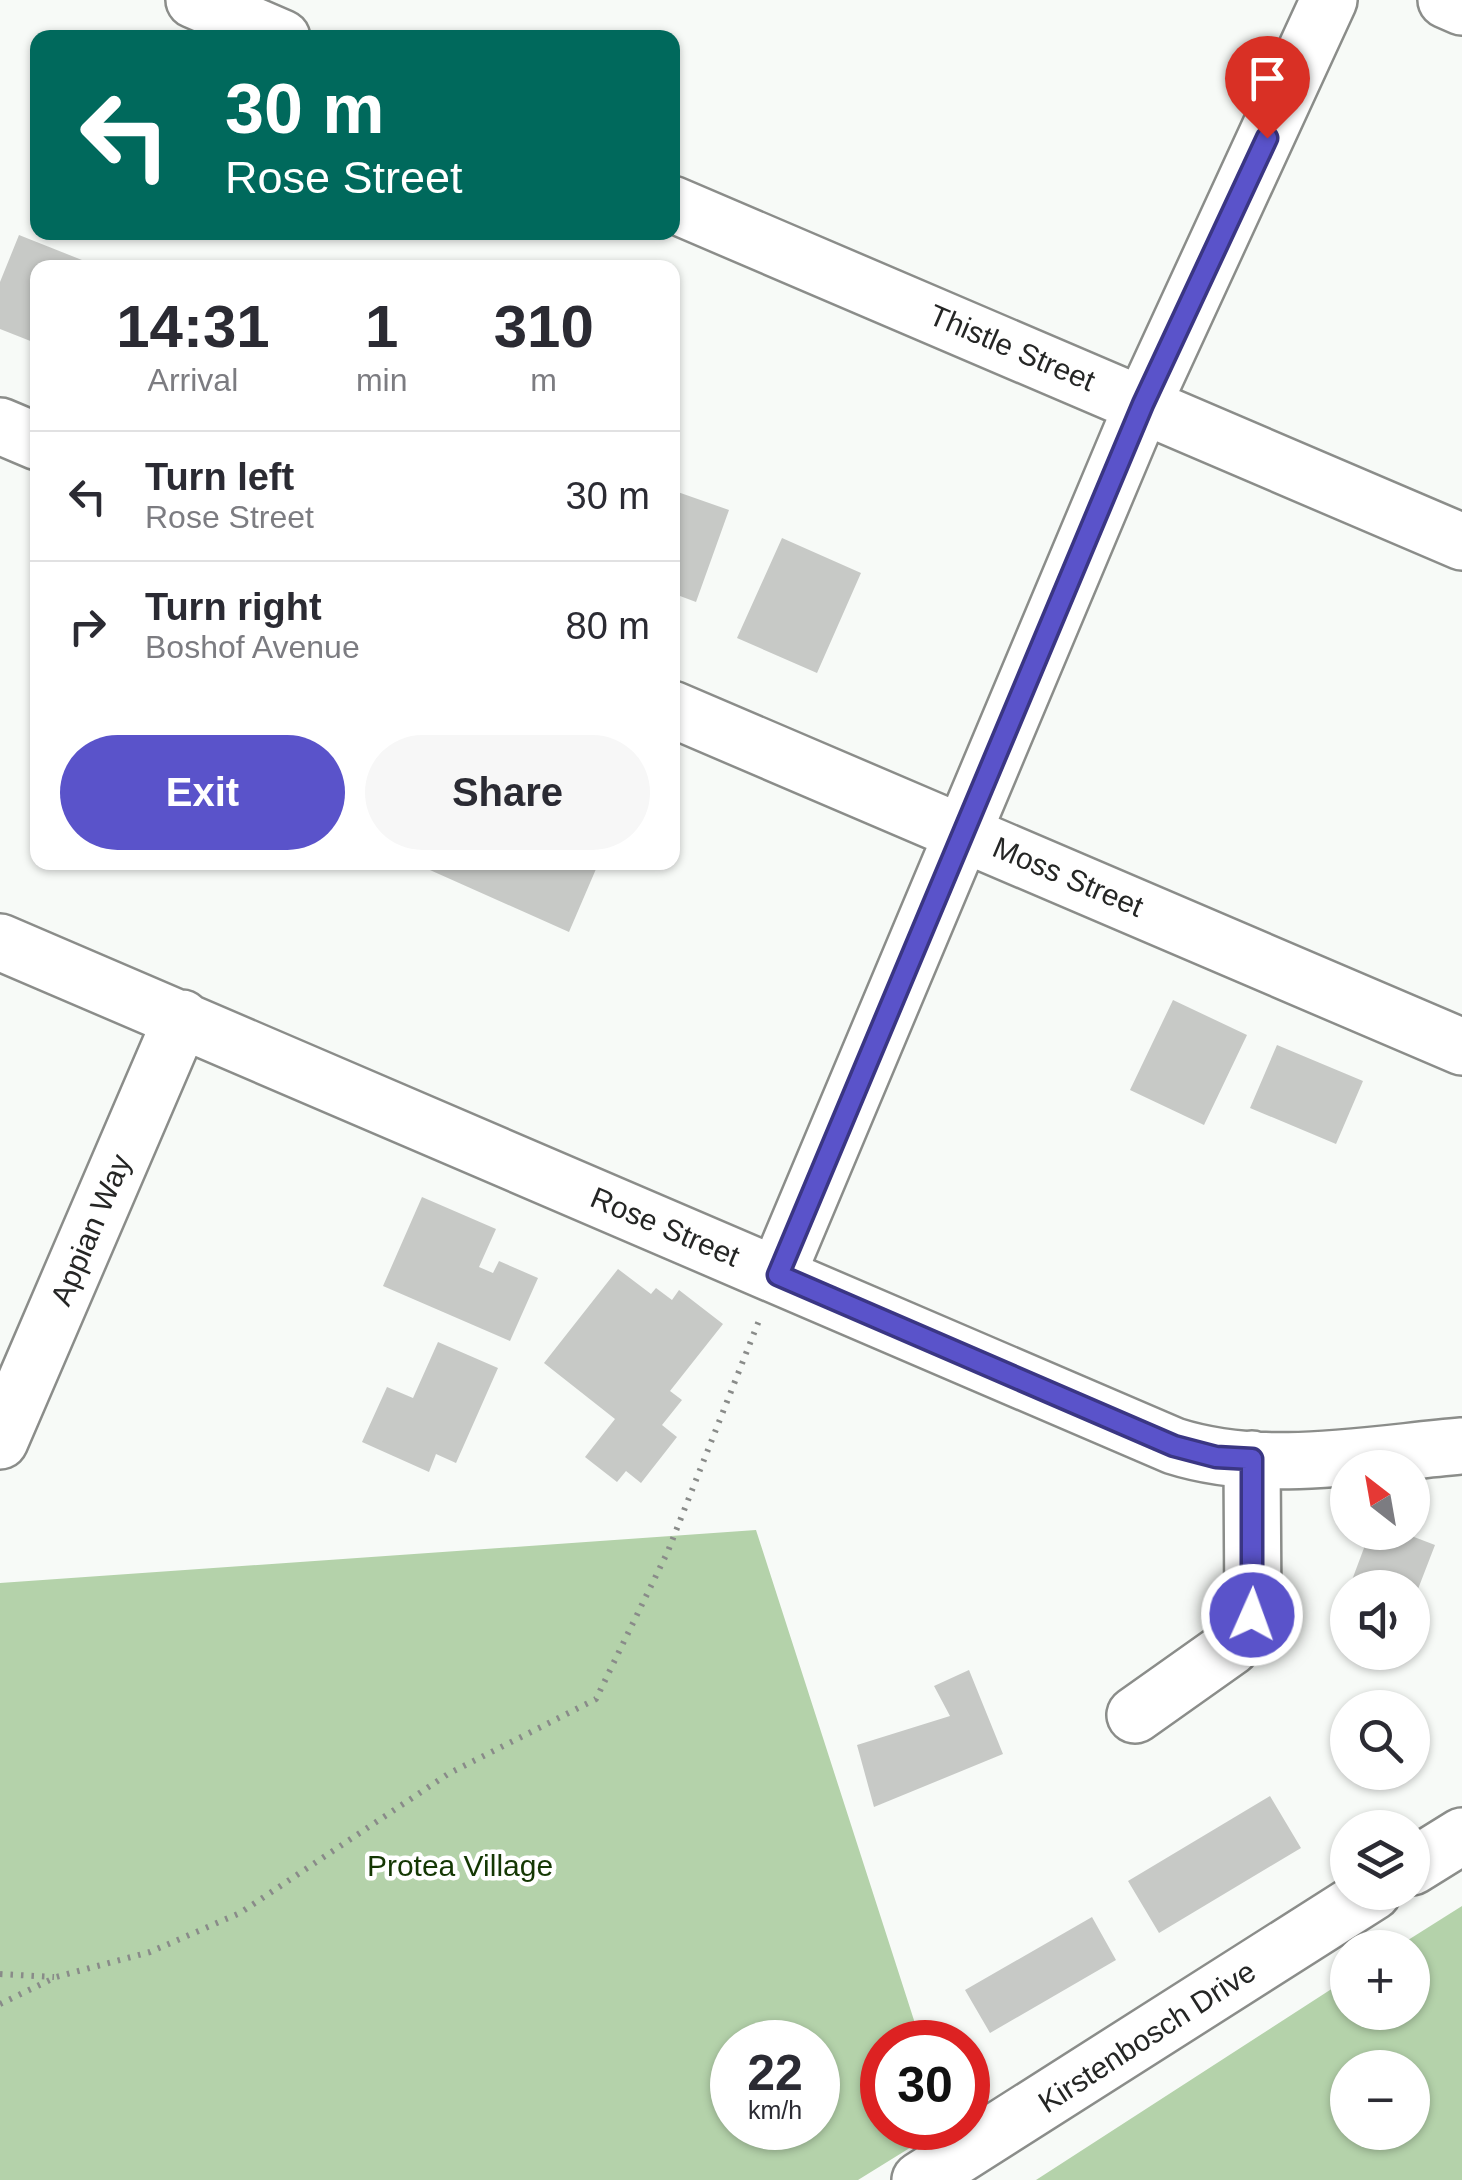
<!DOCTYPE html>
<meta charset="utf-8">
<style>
body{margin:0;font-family:Helvetica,sans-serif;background:#f7f7f7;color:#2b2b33;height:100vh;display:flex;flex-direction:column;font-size:38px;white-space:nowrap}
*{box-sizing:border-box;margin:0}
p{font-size:32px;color:#7c7c81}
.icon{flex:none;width:55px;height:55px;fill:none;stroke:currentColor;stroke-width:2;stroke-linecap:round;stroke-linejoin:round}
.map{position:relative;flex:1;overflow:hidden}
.panel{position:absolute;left:30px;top:260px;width:650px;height:610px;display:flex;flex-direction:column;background:#fff;border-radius:20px;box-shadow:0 2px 8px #0004}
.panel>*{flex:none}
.top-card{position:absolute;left:30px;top:30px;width:650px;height:210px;border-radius:20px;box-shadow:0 2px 8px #0004;background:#00695c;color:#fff;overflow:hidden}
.needle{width:65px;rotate:329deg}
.fabs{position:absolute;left:1330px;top:1450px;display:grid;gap:20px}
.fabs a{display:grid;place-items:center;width:100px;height:100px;border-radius:50%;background:#fff;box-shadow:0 2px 8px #0004;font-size:50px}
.speed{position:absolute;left:710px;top:2020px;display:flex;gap:20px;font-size:50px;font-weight:700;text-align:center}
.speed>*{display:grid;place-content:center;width:130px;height:130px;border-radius:50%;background:#fff;box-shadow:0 2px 8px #0004;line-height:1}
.speed small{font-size:25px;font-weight:400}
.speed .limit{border:15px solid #d22;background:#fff;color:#111}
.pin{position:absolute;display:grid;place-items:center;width:85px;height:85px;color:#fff;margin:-102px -42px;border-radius:50% 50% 50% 0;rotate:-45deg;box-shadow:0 0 10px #0007}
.pin .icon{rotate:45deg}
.me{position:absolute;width:110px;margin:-55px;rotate:2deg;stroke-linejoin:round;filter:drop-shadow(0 0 8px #0008)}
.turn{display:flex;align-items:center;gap:35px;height:210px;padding:0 30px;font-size:45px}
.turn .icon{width:130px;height:130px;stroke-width:2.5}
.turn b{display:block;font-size:70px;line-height:85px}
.eta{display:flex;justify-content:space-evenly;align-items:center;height:170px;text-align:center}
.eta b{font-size:60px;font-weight:600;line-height:70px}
.primary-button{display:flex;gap:20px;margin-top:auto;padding:20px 30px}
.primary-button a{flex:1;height:115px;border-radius:60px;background:#5a53ca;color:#fff;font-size:40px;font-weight:600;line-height:115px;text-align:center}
.primary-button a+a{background:#f7f7f7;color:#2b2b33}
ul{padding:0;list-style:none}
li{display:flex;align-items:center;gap:30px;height:130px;padding:0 30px;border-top:2px solid #e1e1e2}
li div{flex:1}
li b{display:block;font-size:38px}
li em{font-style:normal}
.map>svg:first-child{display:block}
.green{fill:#b4d2aa;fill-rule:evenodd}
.building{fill:#c7c9c6}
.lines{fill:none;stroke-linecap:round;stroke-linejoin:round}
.minor-casing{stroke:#8b8d8a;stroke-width:60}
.path{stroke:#898b89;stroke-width:6;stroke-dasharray:2.5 8;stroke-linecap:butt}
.minor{stroke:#fff;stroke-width:55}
.route-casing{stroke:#3a3683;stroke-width:25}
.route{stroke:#5a53ca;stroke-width:18}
.labels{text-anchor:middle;stroke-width:9;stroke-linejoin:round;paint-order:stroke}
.street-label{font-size:30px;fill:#252625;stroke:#fff}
.park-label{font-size:30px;fill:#143703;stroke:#fff}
</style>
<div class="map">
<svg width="1462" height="2180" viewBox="0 0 1462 2180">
<rect width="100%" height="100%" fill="#f7faf7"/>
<path class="green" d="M756,1530L921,2042H882V2128H942L858,2180H0V1583ZM732,2042H818V2128H732Z
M1462,1906V2180H1036L1347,1979L1348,2012H1412V1948L1397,1947ZM1348,2068H1412V2132H1348Z"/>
<path class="building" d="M19,235L87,262L85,268H38V344L0,329V282Z
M672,490L729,510L696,602L672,593Z
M782,538L861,573L817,673L737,638Z
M412,862H599L569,932Z
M1173,1000L1247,1035L1204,1125L1130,1090Z
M1277,1045L1363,1081L1336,1144L1250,1108Z
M422,1197L496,1229L479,1267L493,1273L499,1261L538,1278L510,1341L383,1286Z
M618,1269L651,1294L656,1288L672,1300L679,1290L723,1324L670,1391L682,1400L662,1425L677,1437L641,1483L626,1471L617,1482L585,1457L615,1419L544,1363Z
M438,1342L498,1368L456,1463L436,1454L429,1472L362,1442L387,1387L413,1398Z
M1370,1532H1401L1435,1545L1413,1602L1412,1588H1349Z
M969,1670L1003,1754L874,1807L857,1745L950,1716L934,1686Z
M1270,1796L1301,1848L1159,1933L1128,1881Z
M1092,1917L1116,1960L990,2033L965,1990Z"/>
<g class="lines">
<g class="minor-casing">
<path id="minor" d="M194,0L282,38
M1446,0L1462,7
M672,204L1462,542
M0,426L38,442
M672,709L1462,1047
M0,942L1174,1446C1265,1475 1369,1454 1462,1446
M777,1275L1143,404L1329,0
M0,1441L182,1018
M1135,1715L1231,1647L1253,1615L1252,1459
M1412,1867L1462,1836
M920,2180L1373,1892"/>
</g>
<path class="path" d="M0,1974L54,1977
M0,2004L56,1977L150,1952L240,1913L448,1774L596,1699L668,1551L760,1318"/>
<use href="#minor" class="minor"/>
</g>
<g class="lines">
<g class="route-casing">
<path id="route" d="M1252,1615V1459L1216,1457L1174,1446L778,1275L1143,404L1267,138"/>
</g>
<use href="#route" class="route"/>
</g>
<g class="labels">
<g class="street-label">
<text transform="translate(1012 348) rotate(23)" y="10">Thistle Street</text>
<text transform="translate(1068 877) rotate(23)" y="10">Moss Street</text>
<text transform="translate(665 1227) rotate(23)" y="10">Rose Street</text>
<text transform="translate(91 1230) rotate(-67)" y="10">Appian Way</text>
<text transform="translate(1147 2037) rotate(-33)" y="10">Kirstenbosch Drive</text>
</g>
<g class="park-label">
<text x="460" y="1876">Protea Village</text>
</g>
</g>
</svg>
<div class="fabs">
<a><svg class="needle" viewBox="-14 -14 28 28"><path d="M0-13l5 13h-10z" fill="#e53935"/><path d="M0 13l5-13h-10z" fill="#7c7c81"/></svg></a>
<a><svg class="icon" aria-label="sound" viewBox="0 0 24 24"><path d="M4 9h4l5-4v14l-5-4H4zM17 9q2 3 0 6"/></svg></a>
<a><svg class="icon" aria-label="search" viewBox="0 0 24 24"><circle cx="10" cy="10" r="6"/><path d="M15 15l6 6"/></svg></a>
<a><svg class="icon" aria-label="layers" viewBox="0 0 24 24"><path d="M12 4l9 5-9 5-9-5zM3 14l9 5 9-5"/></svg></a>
<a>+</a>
<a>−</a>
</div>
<div class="speed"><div>22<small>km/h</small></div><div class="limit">30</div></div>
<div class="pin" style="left:1267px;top:138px;background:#d93025"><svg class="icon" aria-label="arrive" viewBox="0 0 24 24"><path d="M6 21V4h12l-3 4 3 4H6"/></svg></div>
<svg class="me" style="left:1252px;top:1615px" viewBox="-20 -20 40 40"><circle r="17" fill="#5a53ca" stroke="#fff" stroke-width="3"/><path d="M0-11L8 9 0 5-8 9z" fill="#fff"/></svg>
<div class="top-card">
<div class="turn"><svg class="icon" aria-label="left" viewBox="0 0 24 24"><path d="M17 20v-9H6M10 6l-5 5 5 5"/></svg><div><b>30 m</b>Rose Street</div></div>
</div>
<section class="panel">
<div class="eta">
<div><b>14:31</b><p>Arrival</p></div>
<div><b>1</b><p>min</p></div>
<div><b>310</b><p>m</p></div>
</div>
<ul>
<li><svg class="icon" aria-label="left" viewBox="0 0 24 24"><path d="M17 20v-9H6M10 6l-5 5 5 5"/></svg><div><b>Turn left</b><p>Rose Street</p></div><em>30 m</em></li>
<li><svg class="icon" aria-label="right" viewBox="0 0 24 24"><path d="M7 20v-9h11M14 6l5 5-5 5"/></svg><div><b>Turn right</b><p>Boshof Avenue</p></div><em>80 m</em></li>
</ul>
<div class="primary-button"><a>Exit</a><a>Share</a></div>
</section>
</div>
